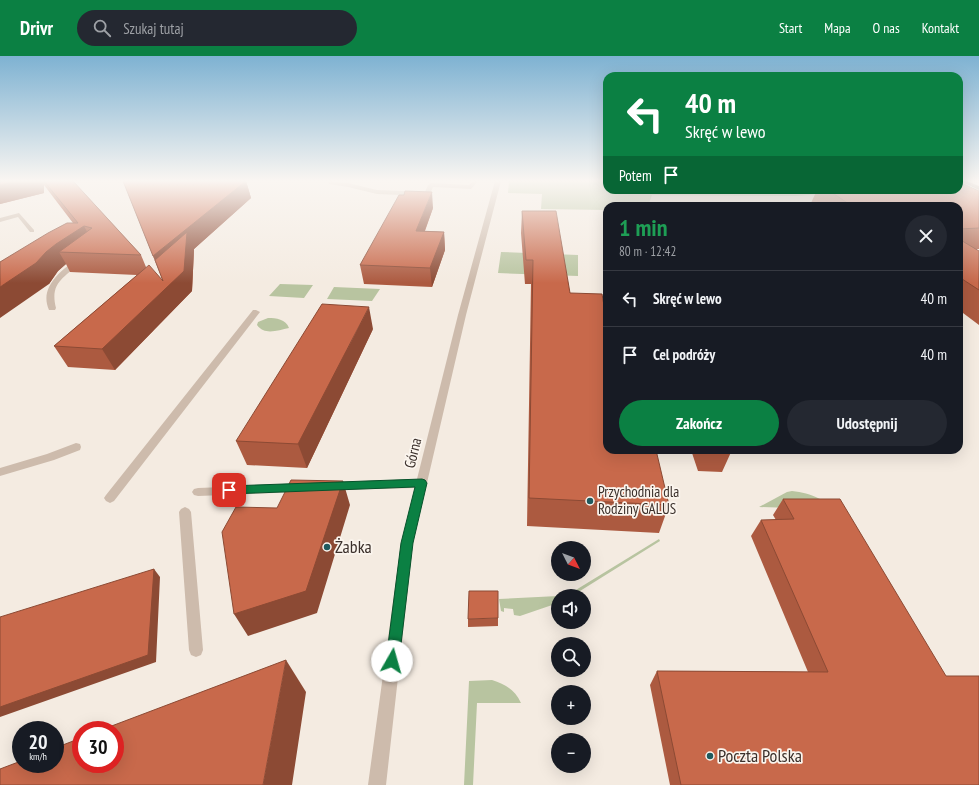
<!DOCTYPE html>
<html lang="pl">
<meta charset="utf-8">
<style>
body{margin:0;font-family:"PT Sans Narrow",sans-serif;background:#242831;color:#f1f3f6;height:100vh;display:flex;flex-direction:column;font-size:15px;white-space:nowrap}
*{box-sizing:border-box;margin:0}
p{font-size:13px;color:#9ea1a6}
.icon{flex:none;width:22px;height:22px;fill:none;stroke:currentColor;stroke-width:2;stroke-linecap:round;stroke-linejoin:round}
.map{position:relative;flex:1;overflow:hidden}
.details{position:absolute;left:603px;top:146px;width:360px;height:252px;display:flex;flex-direction:column;background:#171b24;border-radius:12px;box-shadow:0 4px 16px #0002}
.details>*{flex:none}
.top-card{position:absolute;left:603px;top:16px;width:360px;height:122px;border-radius:12px;box-shadow:0 4px 16px #0002;background:#0b8043;color:#fff;overflow:hidden}
.needle{width:26px;rotate:132deg}
.tools{position:absolute;left:551px;top:485px;display:grid;gap:8px}
.tools a{display:grid;place-items:center;width:40px;height:40px;border-radius:50%;background:#171b24;box-shadow:0 4px 16px #0002;font-size:20px}
.speed{position:absolute;left:12px;top:665px;display:flex;gap:8px;font-size:20px;font-weight:700;text-align:center}
.speed>*{display:grid;place-content:center;width:52px;height:52px;border-radius:50%;background:#171b24;box-shadow:0 4px 16px #0002;line-height:1}
.speed small{font-size:10px;font-weight:400}
.speed .limit{border:6px solid #d22;background:#fff;color:#111}
.pin{position:absolute;display:grid;place-items:center;width:34px;height:34px;color:#fff;margin:-17px;border-radius:8px;box-shadow:0 2px 6px #0006}
.me{position:absolute;width:44px;margin:-22px;rotate:7deg;stroke-linejoin:round;filter:drop-shadow(0 0 3px #0008)}
.turn{display:flex;align-items:center;gap:14px;height:84px;padding:0 16px;font-size:18px}
.turn .icon{width:52px;height:52px;stroke-width:2.5}
.turn b{display:block;font-size:28px;line-height:34px}
.then{display:flex;align-items:center;height:38px;padding:0 16px;background:#0003;gap:8px;font-size:15px}
.round{display:grid;place-items:center;flex:none;width:42px;height:42px;border-radius:21px;background:#242831}
.summary{display:flex;align-items:center;justify-content:space-between;height:68px;padding:0 16px}
h1{font-size:24px;font-weight:800;line-height:30px;color:#1e9e55}
.action{display:flex;gap:8px;margin-top:auto;padding:8px 16px}
.action a{flex:1;height:46px;border-radius:24px;background:#0b8043;color:#fff;font-size:16px;font-weight:800;line-height:46px;text-align:center}
.action a+a{background:#242831;color:#f1f3f6}
ul{padding:0;list-style:none}
li{display:flex;align-items:center;gap:12px;height:56px;padding:0 16px;border-top:1px solid #363941}
li div{flex:1}
li b{display:block;font-size:15px}
li em{font-style:normal}
header{display:flex;align-items:center;gap:24px;box-sizing:border-box;height:56px;padding:0 20px;background:#0b8043;color:#fff}
header strong{font-size:19px}
nav{display:flex;gap:22px;margin-inline-start:auto;font-size:14px}
.search{width:280px;height:36px;background:#242831;display:flex;align-items:center;gap:10px;box-sizing:border-box;padding:0 14px;border-radius:22px;color:#9ea1a6;font-size:15px}
.map>svg:first-child{display:block}
.green{fill:#b8c4a0}
.lines{fill:none;stroke-linecap:round;stroke-linejoin:round}
.minor{fill:#cdbbac;fill-rule:evenodd}
.major{fill:#7d675c;fill-rule:evenodd}
.wall{fill:#ac5a40}
.shaded-wall{fill:#8c4a34}
.building{fill:#c8694b;stroke:#8c4a34}
.route{fill:#0b8043;stroke:#07532c}
.poi-dot{fill:#1f5a5e;stroke:#fbf5ee;stroke-width:1.5}
.labels{text-anchor:middle;stroke-width:3.5;stroke-linejoin:round;paint-order:stroke}
.street-label{font-size:15px;fill:#3b302b;stroke:#fbf5ee}
.poi-label{font-size:15px;fill:#3b302b;stroke:#fbf5ee;text-anchor:start}
.near-poi-label{font-size:18px;fill:#3b302b;stroke:#fbf5ee;text-anchor:start}
</style>
<header>
<strong>Drivr</strong>
<div class="search"><svg class="icon" aria-label="search" viewBox="0 0 24 24"><circle cx="10" cy="10" r="6"/><path d="M15 15l6 6"/></svg>Szukaj tutaj</div>
<nav><a>Start</a><a>Mapa</a><a>O nas</a><a>Kontakt</a></nav>
</header>
<div class="map">
<svg width="979" height="729" viewBox="0 0 979 729">
<rect width="100%" height="100%" fill="#f4ebe1"/>
<path class="green" d="M509,125H607V134H866L796,140L652,139L648,150H607V154L541,153L542,138L508,137Z
M501,196L578,199V220L498,217Z
M280,228L313,229L304,242L269,240Z
M334,231L380,233L372,245L327,243Z
M268,262C276,262 286,263 289,272C278,274 265,280 257,269L258,266Z
M792,435C802,436 810,438 820,443L821,453L759,451L787,436Z
M659,483L660,485L572,540H562H566Z
M558,540V547L520,560L514,559L513,553L504,552V556L501,555L499,543Z
M492,624C505,628 515,634 521,647H477L473,729H464L469,625Z"/>
<g class="lines">
<path class="minor" d="M328,125L348,127L377,134L425,136L428,129L431,127L469,129L473,125H478L471,133L433,131L430,138L427,140L377,138L348,131L329,128Z
M495,125H501L466,259L413,487L386,729H368L401,487L415,432L332,434L328,433L326,430L328,427L332,426L417,423L458,259Z
M19,157L34,174V176H30L18,161L0,166V162Z
M76,204L81,205C66,222 49,225 56,252L55,254H49C39,232 60,215 76,204Z
M253,254H256L260,256L114,445L110,447L106,445L104,442L106,439Z
M76,387L80,388L81,391L80,394L54,404L0,420V412L47,398Z
M300,428L304,429L306,432L304,435L300,436L198,440L194,439L192,436L194,433L198,432Z
M185,451L189,453L191,456L203,594L201,599L196,601L191,599L189,594L179,456L181,453Z"/>
<path class="major" d="M960,125H967L979,130V134Z"/>
</g>
<path class="wall" d="M0,125H73L141,199L146,211L163,225L123,125H246L251,142L194,193V194L192,235L115,314L68,311L54,290L137,219L70,216L66,208L58,215L49,228L0,206L73,167L44,129V137L0,148Z
M817,134H959L979,135V193H975L979,195V269L959,254V150H816L811,147Z
M433,152L425,175L444,176L445,194L432,231L364,228L360,209Z
M522,155L570,237L607,394L669,449L659,477L527,470L531,228H525L521,177Z
M373,273L307,412L247,409L236,385Z
M691,394H732L722,416L698,415Z
M783,443L979,729H670L650,629L657,615L808,616L751,480L761,464H776L773,459Z
M498,562V570L468,571V563Z"/>
<path class="shaded-wall" d="M17,125H41L44,129V137L0,148V129Z
M246,125L251,142L194,193V194L192,235L115,314L102,293L184,215L162,220L153,200Z
M432,136L433,152L418,193L416,175Z
M84,170L94,189L61,196L56,188Z
M444,176L445,194L432,231L430,212Z
M56,188L61,196H59L66,208L58,215L49,228L0,262V231Z
M369,251L373,273L307,412L298,388Z
M343,425L350,449L317,557L248,580L234,558Z
M154,513L160,521L156,606L0,661V651Z
M286,604L306,636L292,729H263Z"/>
<path class="building" d="M0,125H17L0,129Z
M44,125H73L141,199L59,196L92,172L84,170L56,188L46,196L36,207L0,231V206L48,177L67,167H78Z
M123,125H246L153,200Z
M959,126L979,135V172L959,173V150H852L828,134H959Z
M405,135L432,136L416,175L444,176L430,212L360,209L399,139H404Z
M522,155H556L570,237L602,238L607,267V394H656L669,449L529,442L533,204H526Z
M187,176L184,215L102,293L54,290L149,209L163,225L155,204Z
M959,183L979,195V234L959,221Z
M322,248L369,251L298,388L236,385Z
M291,424L343,425L306,535L234,558L222,476L236,451L277,452Z
M783,443H840L946,620H979V729H681L657,615L828,616L761,464L794,463Z
M154,513L148,599L0,651V561Z
M469,535H498V562L468,563Z
M286,604L263,729H0V713L21,705V708H55V692L81,682V708H115V674H101Z"/>
<linearGradient id="sky" x2="0" y2="1"><stop stop-color="#7eb2d2"/><stop offset="0.55" stop-color="#faf6f2"/><stop offset="1" stop-color="#faf6f2" stop-opacity="0"/></linearGradient>
<rect width="979" height="227" fill="url(#sky)"/>
<path class="route" d="M422,423L425,424L427,427L413,487L399,605L397,609L392,611L388,609L386,605L401,487L415,431L229,438L226,437L224,434L226,432L229,430Z"/>
<g class="poi-dot">
<circle cx="590" cy="445" r="4"/>
<circle cx="327" cy="491" r="4"/>
<circle cx="710" cy="700" r="4"/>
</g>
<g class="labels">
<g class="street-label">
<text transform="translate(413 397) rotate(-76)" y="5">Górna</text>
</g>
<g class="poi-label">
<text x="598" y="441">Przychodnia dla<tspan x="598" dy="17">Rodziny GALUS</tspan></text>
</g>
<g class="near-poi-label">
<text x="335" y="497">Żabka</text>
<text x="718" y="706">Poczta Polska</text>
</g>
</g>
</svg>
<div class="tools">
<a><svg class="needle" viewBox="-14 -14 28 28"><path d="M0-13l5 13h-10z" fill="#e53935"/><path d="M0 13l5-13h-10z" fill="#9ea1a6"/></svg></a>
<a><svg class="icon" aria-label="sound" viewBox="0 0 24 24"><path d="M4 9h4l5-4v14l-5-4H4zM17 9q2 3 0 6"/></svg></a>
<a><svg class="icon" aria-label="search" viewBox="0 0 24 24"><circle cx="10" cy="10" r="6"/><path d="M15 15l6 6"/></svg></a>
<a>+</a>
<a>−</a>
</div>
<div class="speed"><div>20<small>km/h</small></div><div class="limit">30</div></div>
<div class="pin" style="left:229px;top:434px;background:#d93025"><svg class="icon" aria-label="arrive" viewBox="0 0 24 24"><path d="M6 21V4h12l-3 4 3 4H6"/></svg></div>
<svg class="me" style="left:392px;top:605px" viewBox="-20 -20 40 40"><circle r="19" fill="#fff"/><path d="M0-13L10 11 0 6-10 11z" fill="#0b8043"/></svg>
<div class="top-card">
<div class="turn"><svg class="icon" aria-label="left" viewBox="0 0 24 24"><path d="M17 20v-9H6M10 6l-5 5 5 5"/></svg><div><b>40 m</b>Skręć w lewo</div></div>
<div class="then">Potem<svg class="icon" aria-label="arrive" viewBox="0 0 24 24"><path d="M6 21V4h12l-3 4 3 4H6"/></svg></div>
</div>
<section class="details">
<div class="summary"><div><h1>1 min</h1><p>80 m · 12:42</p></div><a class="round"><svg class="icon" aria-label="close" viewBox="0 0 24 24"><path d="M6 6l12 12M18 6L6 18"/></svg></a></div>
<ul>
<li><svg class="icon" aria-label="left" viewBox="0 0 24 24"><path d="M17 20v-9H6M10 6l-5 5 5 5"/></svg><div><b>Skręć w lewo</b></div><em>40 m</em></li>
<li><svg class="icon" aria-label="arrive" viewBox="0 0 24 24"><path d="M6 21V4h12l-3 4 3 4H6"/></svg><div><b>Cel podróży</b></div><em>40 m</em></li>
</ul>
<div class="action"><a>Zakończ</a><a>Udostępnij</a></div>
</section>
</div>
